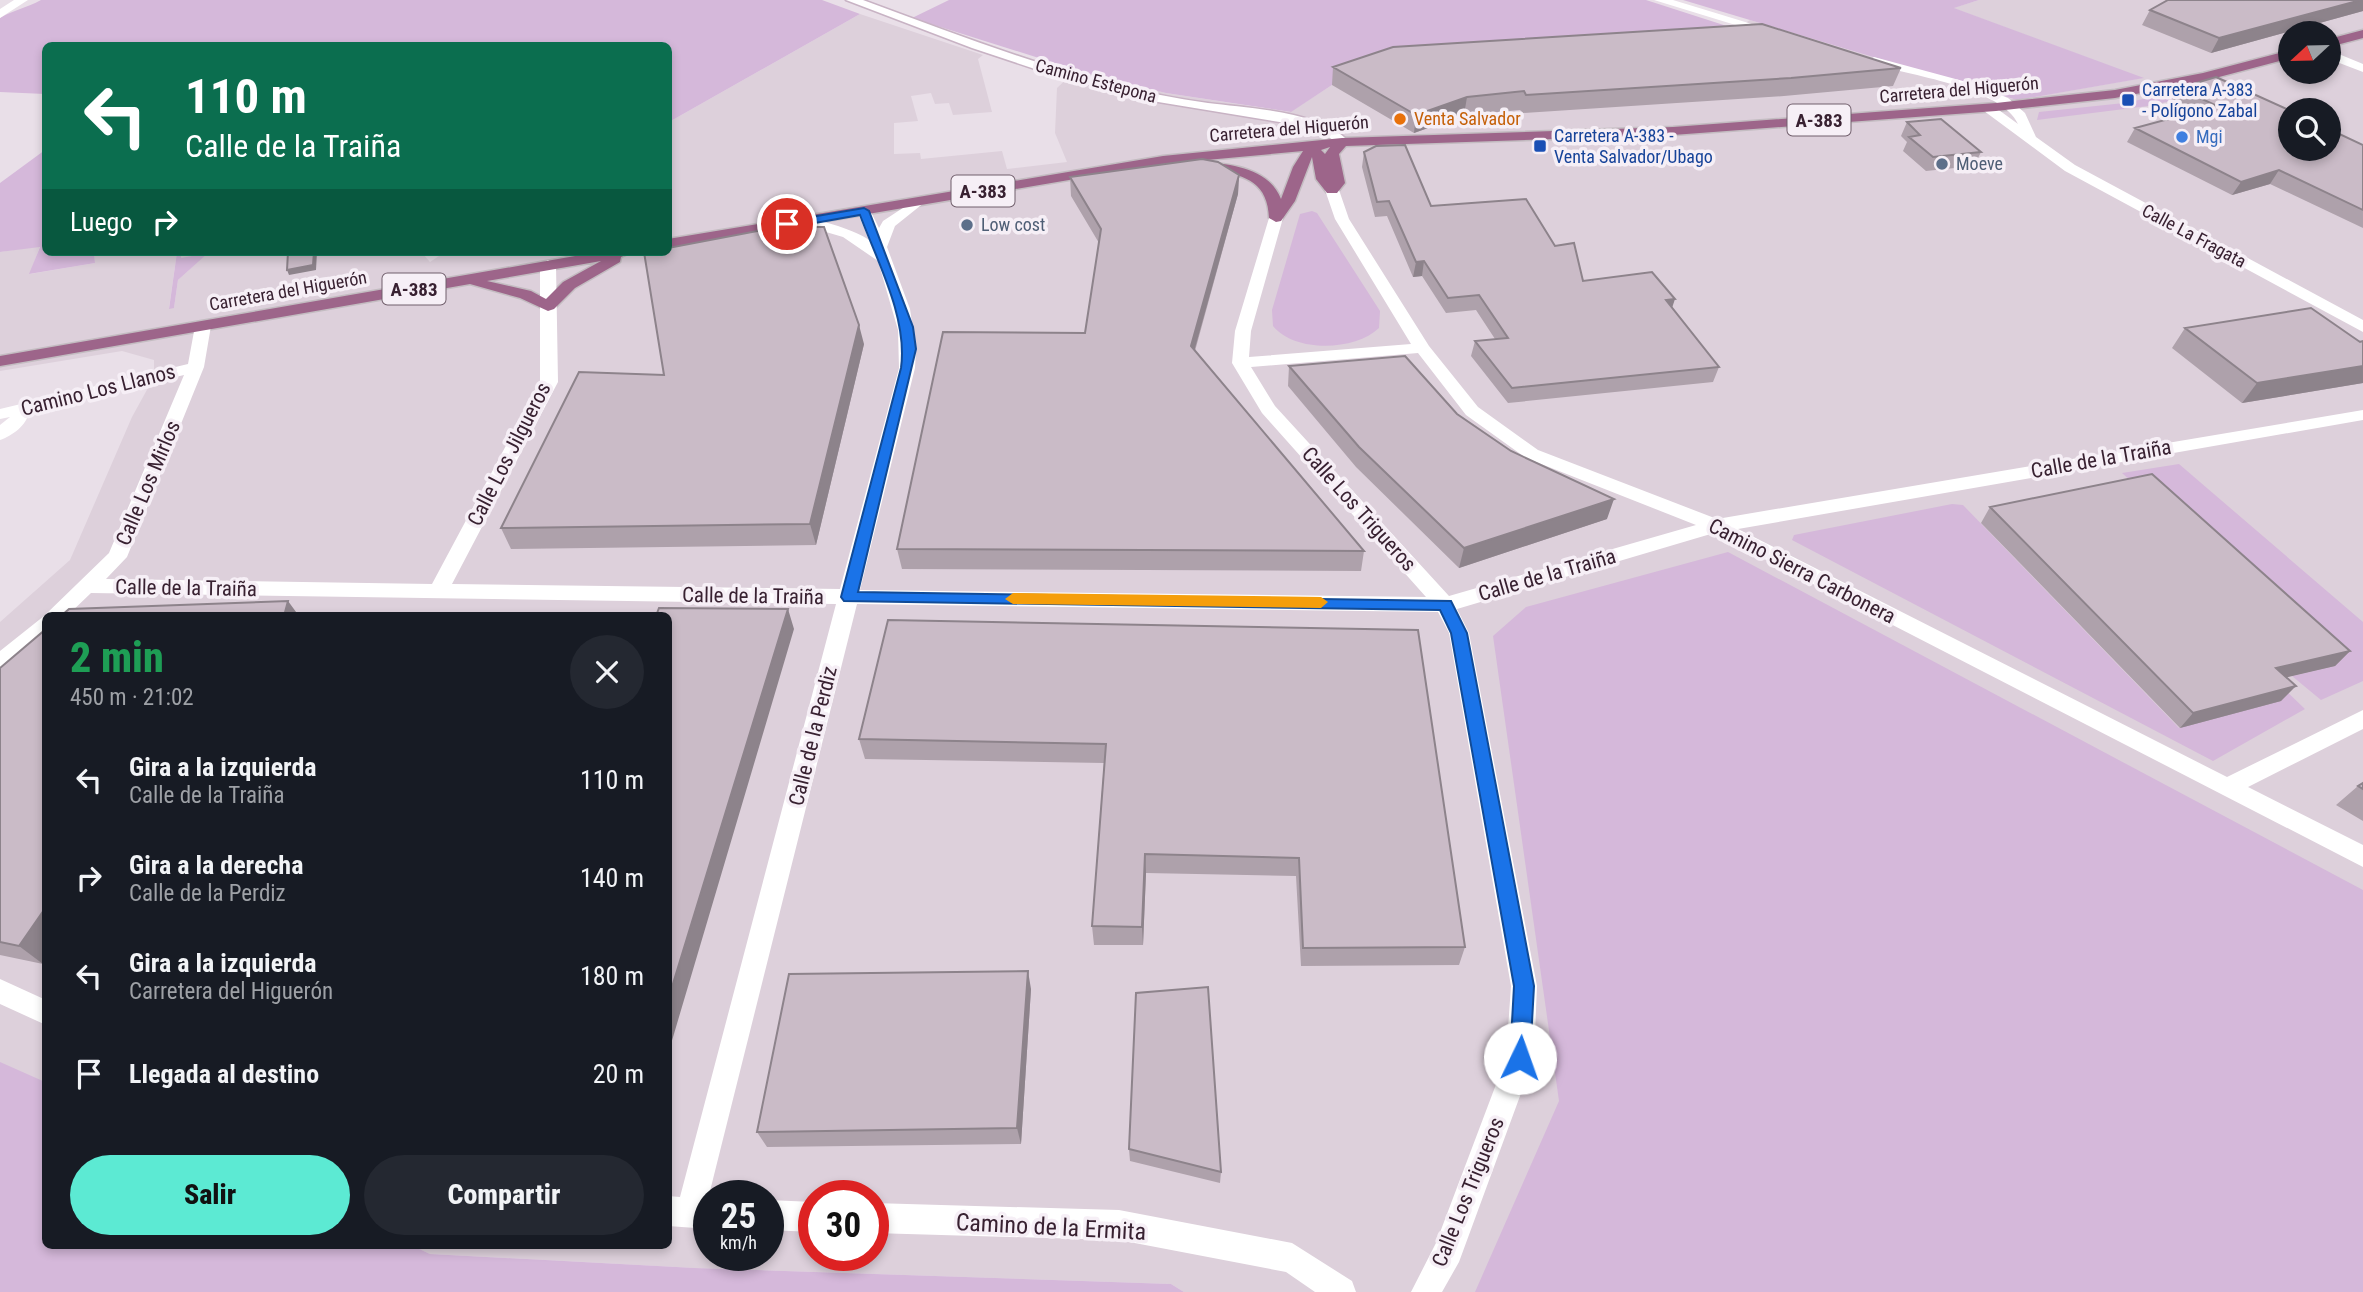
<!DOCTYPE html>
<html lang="es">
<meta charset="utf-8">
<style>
body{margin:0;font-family:"Roboto Condensed",sans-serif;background:#242831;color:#f1f3f6;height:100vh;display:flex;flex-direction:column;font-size:26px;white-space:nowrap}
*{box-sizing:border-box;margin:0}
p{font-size:23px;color:#9ea1a6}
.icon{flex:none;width:38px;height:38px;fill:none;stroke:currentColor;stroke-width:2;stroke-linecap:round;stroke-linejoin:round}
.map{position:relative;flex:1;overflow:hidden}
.sheet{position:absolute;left:42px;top:612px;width:630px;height:637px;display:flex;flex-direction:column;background:#171b24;border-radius:10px;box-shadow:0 4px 10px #0003}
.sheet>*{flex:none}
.guide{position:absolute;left:42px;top:42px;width:630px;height:214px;border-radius:10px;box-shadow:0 4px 10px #0003;background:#0b6e4f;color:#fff;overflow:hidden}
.needle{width:46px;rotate:248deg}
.buttons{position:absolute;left:2278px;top:21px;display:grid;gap:14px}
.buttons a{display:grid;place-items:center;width:63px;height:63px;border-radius:50%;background:#171b24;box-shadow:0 4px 10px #0003;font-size:35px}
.speed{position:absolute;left:693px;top:1180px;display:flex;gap:14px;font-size:35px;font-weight:700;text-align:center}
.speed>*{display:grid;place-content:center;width:91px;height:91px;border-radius:50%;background:#171b24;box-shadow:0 4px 10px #0003;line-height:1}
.speed small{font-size:18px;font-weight:400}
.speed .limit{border:10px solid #d22;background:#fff;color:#111}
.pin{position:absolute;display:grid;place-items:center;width:60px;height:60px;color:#fff;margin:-30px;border:4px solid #fff;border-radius:50%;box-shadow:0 2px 7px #0007}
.me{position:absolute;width:77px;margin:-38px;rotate:3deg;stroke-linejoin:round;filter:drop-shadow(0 0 5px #0008)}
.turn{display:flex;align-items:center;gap:24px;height:147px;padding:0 28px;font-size:32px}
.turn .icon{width:91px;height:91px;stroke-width:2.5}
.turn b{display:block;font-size:49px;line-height:60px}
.then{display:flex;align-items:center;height:66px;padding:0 28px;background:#0003;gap:14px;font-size:26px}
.round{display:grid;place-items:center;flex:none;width:74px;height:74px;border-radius:37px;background:#242831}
.headline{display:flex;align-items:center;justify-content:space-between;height:119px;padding:0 28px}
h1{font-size:42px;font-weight:800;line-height:52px;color:#1e9e55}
.button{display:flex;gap:14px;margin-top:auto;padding:14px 28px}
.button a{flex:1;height:80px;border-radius:42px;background:#5cead3;color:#111;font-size:28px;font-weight:800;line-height:80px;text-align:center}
.button a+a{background:#242831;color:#f1f3f6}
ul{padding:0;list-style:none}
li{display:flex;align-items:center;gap:21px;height:98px;padding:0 28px}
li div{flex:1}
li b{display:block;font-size:26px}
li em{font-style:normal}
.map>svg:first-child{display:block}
.built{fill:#ddd0db;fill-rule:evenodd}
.green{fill:#d5b8da}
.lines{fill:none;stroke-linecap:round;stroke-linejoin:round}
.secondary-casing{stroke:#c8b3c4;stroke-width:3}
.primary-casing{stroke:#c3bcc1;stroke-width:3}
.street{fill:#fff;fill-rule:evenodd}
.secondary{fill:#fff;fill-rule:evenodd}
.primary{fill:#9d658a;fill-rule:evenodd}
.wall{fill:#aea1ab}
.shaded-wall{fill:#8d838b}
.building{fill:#cabbc7;stroke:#8d838b;stroke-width:2}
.route{fill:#1a73e8;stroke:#114b97;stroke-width:2}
.slow{fill:#f59e0b}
.transit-dot{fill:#1a4fb4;stroke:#f6eff6;stroke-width:2.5}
.food-dot{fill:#e8710a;stroke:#f6eff6;stroke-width:2.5}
.shop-dot{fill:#3f7fe0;stroke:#f6eff6;stroke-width:2.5}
.service-dot{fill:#5c6f8a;stroke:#f6eff6;stroke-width:2.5}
.labels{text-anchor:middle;stroke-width:7;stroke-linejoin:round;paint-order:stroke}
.far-street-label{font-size:18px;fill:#382131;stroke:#f6eff6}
.far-transit-label{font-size:18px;fill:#164399;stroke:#f6eff6;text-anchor:start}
.far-food-label{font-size:18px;fill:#c56008;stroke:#f6eff6;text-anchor:start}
.far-shop-label{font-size:18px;fill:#366cbe;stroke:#f6eff6;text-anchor:start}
.far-service-label{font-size:18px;fill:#4e5e75;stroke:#f6eff6;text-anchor:start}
.shield{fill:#f6eff6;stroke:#715f6c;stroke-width:2}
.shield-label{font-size:19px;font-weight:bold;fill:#382131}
.street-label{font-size:21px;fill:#382131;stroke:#f6eff6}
.near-street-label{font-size:24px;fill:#382131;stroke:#f6eff6}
</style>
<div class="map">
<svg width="2363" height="1292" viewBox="0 0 2363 1292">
<rect width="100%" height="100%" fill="#e9dfe8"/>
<path class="built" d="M1979,0H2363V1292H1184L1171,1284L695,1268L430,1254L412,1246H668V616H46L45,1088L0,1069V622L70,560L132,417L154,377V360L122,351L0,371V252L40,246L30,274L95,263L94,252H177L169,308H174L178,280L206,254L180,259L181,252H425L423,254L430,262L445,252H668L669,122L860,14L983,55L978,59L992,112L953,115L949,103L935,104L931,93L911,96L918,121L894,123V154L920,153L921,159L1002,151L1007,169L1067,162L1055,133L1057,88L1076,70L1166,93L1290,112L1332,85L1736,29L1750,20L2017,100L2142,78L1953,8ZM2291,33H2329V72H2291ZM2291,110H2329V149H2291ZM709,1195H768V1255H709ZM814,1195H873V1255H814Z"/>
<path class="green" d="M41,0H822L860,14L669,122L668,46H46L45,94L0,92V18C13,10 27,8 41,0Z
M949,0H1646L1736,29L1385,67L1332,85L1291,112L1166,93L1099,77L912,18Z
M1683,0H1979L1954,8L2144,78L2017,100Z
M2187,90L2171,101L2148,106L2037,120L2039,112L2124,103Z
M45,150L46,252H94L95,263L29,274L40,247L0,252V183Z
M1312,211L1317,213L1380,311L1379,328C1355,351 1295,353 1273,326L1272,310L1300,214Z
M177,252H181V258L208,253L178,280L174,308L169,309Z
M2179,464L2363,622V681L2321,700L2292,676L2334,666L2122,473Z
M1952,504L1963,505L2179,728L2275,680L2305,709L2213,761L1792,540L1794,535Z
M1728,552L2363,890V1292H1475L1559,1101L1493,636L1526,607Z
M0,1062L45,1082L46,1246H413L430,1254L695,1268L1171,1284L1184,1292H0Z"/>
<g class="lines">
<g class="secondary-casing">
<path id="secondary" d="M846,0H863C975,41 1089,87 1208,103C1247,108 1323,111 1349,142L1342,146L1327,136L1292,124L1146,100L1056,76L972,48Z"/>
</g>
<g class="primary-casing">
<path id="primary" d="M2363,30V38L2329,47V39Z
M2291,50V58L2204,81L2115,98L1996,111L1673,135L1346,146L1339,154L1345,183L1337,193H1327L1316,179L1312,157L1295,201L1281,221L1276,222L1269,218C1268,184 1247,175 1216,171C1208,170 1201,171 1195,166L1202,162C1231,164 1269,168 1281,199L1293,167L1303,151L1163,164L668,248V239L1163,156L1342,138L1673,127L1996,103L2115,90L2203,73ZM1330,147L1325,154L1321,150Z
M598,252H632L621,257L620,262L575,288L554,309L548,311L520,298L470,284L0,366V356ZM601,261L563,282L546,299L531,291L487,281Z"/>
</g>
<path class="street" d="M14,0H28L0,18V9Z
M1654,0H1673L1778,32L1768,35Z
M2329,50L2363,64V72L2329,59Z
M1874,57L1974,84L2008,98L2025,113L2036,137L2075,165L2363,320V332L2065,171L1980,108L1982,105H1992L2018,124C2003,88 1906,74 1870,64L1868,61Z
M1332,186L1339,190L1349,219L1429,346L1478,407L1538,450L1717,519L2363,410V420L1738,529L2227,777L2363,710V729L2248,787L2363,845V867L1714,533L1457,609L1469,633L1537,986L1534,1058L1459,1262L1442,1292H1411L1436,1243L1506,1058L1511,986L1449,633L1438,612L857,604L709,1195V1229L668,1226V1196L680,1197L836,604L91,593L67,616H46V635L8,669L0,671V651L44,616L109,553L184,375L29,412C27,425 12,436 0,440V425L10,417L0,419V409L188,364L195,326L203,321L209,323L211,326L204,367L127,557L106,579L432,584L540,382V265L548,260L556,265L558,382L452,584L840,589L899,368L898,330L878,261L843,237L826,232L787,228L780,224C795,209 853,229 869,240L857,211L859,208H869L879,228L883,221L918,198L925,202L895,226L887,247L910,309L916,350L915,368L860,590L1426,597L1262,413L1232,363L1235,331L1269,218L1276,214L1283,218L1251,331L1249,357L1411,344L1335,219L1325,190ZM1418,353L1466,415L1526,458L1696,525L1449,596L1275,406L1251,367Z
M0,979L46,1000V1025L0,1004Z
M768,1200L814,1202V1232L768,1230Z
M873,1203L1119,1210L1292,1243L1352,1281L1356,1292H1315L1286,1272L1119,1240L873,1233Z"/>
<use href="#secondary" class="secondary"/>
<use href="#primary" class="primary"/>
</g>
<path class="wall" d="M2363,0V11L2211,53L2142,25L2150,10Z
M1333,67L1901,68L1893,86L1784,96L1523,113L1520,110L1464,115L1414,133L1332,85Z
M2179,88L2363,145V228L2270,184L2232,195L2127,142L2135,128L2194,112L2171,101Z
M1907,122L1981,152L1974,166L1926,171L1903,151L1907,142L1901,136Z
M1364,152L1431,206L1555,246L1583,281L1672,307L1719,367L1713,382L1508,403L1471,356L1475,341L1495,339L1476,310L1446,313L1422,276L1413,277L1387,216L1375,217L1362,167Z
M1239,175L1238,194L1195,351L1364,551L1361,571L902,569L897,549L1085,333L1099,243L1071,196L1070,177Z
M2185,328L2363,341V383L2242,403L2172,348Z
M864,344L816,545L511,549L501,528L664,375Z
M1289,366L1457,414L1607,519L1459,568L1356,467L1288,386Z
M1990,507L2350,651L2335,666L2286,677L2281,701L2180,728L1981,523Z
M888,620L1465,947L1459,965L1301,966L1296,876L1146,873L1143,945H1094L1092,926L1104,763L865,759L859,739Z
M0,668L43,964L0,955Z
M2363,783V821L2336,805L2358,786Z
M1031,989L1021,1144L767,1147L757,1132Z
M1129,1149L1221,1172L1220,1183L1130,1161Z"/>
<path class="shaded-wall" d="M2361,0H2363V11L2211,53L2219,38Z
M1467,97L1464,115L1414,133L1416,115Z
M2279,170L2270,184L2232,195L2241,182Z
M1239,175L1238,194L1190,366L1191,346Z
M314,252H317L316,270L289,275L287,270Z
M1424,261L1422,276L1413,277L1416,262Z
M1675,299L1670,314L1666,300Z
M859,325L864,344L816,545L810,524Z
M2363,366V383L2242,403L2257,383Z
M1614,499L1607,519L1459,568L1464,548Z
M288,601L299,616H284Z
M788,609L794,629L668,1054V1000Z
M2350,651L2335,666L2262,683L2276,668Z
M2296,686L2281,701L2180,728L2193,713Z
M1145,854L1146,873L1143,945L1142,927Z
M46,907V960L43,964L19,946Z
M1028,971L1031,989L1021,1144L1017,1128Z"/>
<path class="building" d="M2168,0H2361L2219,38L2150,10Z
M1762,24L1901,68L1791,78L1526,95L1524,91L1467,97L1416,115L1333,67L1393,47Z
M2216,77L2291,111V149H2329V129L2363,145V210L2279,170L2241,182L2135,128L2217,106L2179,88Z
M1941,119L1981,152L1933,157L1909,137L1920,135L1907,122Z
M1405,145L1431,206L1526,199L1555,246L1574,243L1583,281L1652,272L1675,299L1666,300L1719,367L1512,388L1475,341L1508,338L1479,295L1448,298L1424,261L1416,262L1389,201L1377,202L1364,152L1376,146Z
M1202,159L1218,162L1239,175L1191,346L1364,551L897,549L943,332L1085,333L1101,229L1070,177Z
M779,227H824L859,325L810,524L501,528L579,372L664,375L644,252H668V248Z
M288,252H314L313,265L287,270Z
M2311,308L2360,342L2363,341V366L2257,383L2185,328Z
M1405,356L1457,414L1511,451L1614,499L1464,548L1359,447L1289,366Z
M2152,474L2350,651L2276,668L2296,686L2193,713L1990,507Z
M288,601L284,616H61L69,609Z
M659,608L788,609L668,1000V616H656Z
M888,620L1418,630L1465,947L1303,948L1299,858L1145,854L1142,927L1092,926L1106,744L859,739Z
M46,629V907L19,946L0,942V668Z
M2363,783V789L2358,786Z
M1028,971L1017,1128L757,1132L789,974Z
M1208,987L1221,1172L1129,1149L1136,993Z"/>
<path class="route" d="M864,208L869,211L913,327L916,349L858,592L1451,601L1467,633L1534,986L1530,1058L1527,1065L1520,1068L1513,1065L1510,1058L1514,986L1451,633L1440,610L844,601L841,597L901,368C908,318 877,261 860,215L787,228L781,224L787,221Z"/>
<path class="slow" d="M1013,593L1321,597L1328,602L1321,608L1013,604L1005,599Z"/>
<g class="transit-dot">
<rect x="2121" y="93" width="14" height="14" rx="3.5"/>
<rect x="1533" y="139" width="14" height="14" rx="3.5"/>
</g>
<circle class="food-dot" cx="1400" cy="119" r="7"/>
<circle class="shop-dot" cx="2182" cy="137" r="7"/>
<g class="service-dot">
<circle cx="1942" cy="164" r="7"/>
<circle cx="967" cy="225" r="7"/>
</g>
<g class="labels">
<g class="far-street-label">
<text transform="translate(1096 81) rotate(15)" y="6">Camino Estepona</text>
<text transform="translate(1959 90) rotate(-5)" y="6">Carretera del Higuerón</text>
<text transform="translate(1289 129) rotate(-5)" y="6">Carretera del Higuerón</text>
<text transform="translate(2194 236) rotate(28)" y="6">Calle La Fragata</text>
<text transform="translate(288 291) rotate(-10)" y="6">Carretera del Higuerón</text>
</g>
<g class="far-transit-label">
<text x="2142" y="96">Carretera A-383<tspan x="2142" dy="21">- Polígono Zabal</tspan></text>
<text x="1554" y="142">Carretera A-383 -<tspan x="1554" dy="21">Venta Salvador/Ubago</tspan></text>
</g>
<g class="far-food-label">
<text x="1414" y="125">Venta Salvador</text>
</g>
<g class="far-shop-label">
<text x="2196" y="143">Mgi</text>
</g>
<g class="far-service-label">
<text x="1956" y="170">Moeve</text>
<text x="981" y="231">Low cost</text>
</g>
<g class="shield">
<rect x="1787.5" y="104.5" width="63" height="31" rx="5"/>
<rect x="951.5" y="175.5" width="63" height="31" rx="5"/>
<rect x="382.5" y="273.5" width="63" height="31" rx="5"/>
</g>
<g class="shield-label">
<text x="1819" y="127">A-383</text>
<text x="983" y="198">A-383</text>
<text x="414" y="296">A-383</text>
</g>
<g class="street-label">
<text transform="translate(98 390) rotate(-14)" y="7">Camino Los Llanos</text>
<text transform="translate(509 454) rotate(-63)" y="7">Calle Los Jilgueros</text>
<text transform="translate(2101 459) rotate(-10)" y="7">Calle de la Traiña</text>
<text transform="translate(148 483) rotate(-67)" y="7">Calle Los Mirlos</text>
<text transform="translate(1359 509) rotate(48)" y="7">Calle Los Trigueros</text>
<text transform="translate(1802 571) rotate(27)" y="7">Camino Sierra Carbonera</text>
<text transform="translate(1547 575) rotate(-16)" y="7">Calle de la Traiña</text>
<text transform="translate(186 588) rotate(1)" y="7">Calle de la Traiña</text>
<text transform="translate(753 596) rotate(1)" y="7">Calle de la Traiña</text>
<text transform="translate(813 736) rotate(-76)" y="7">Calle de la Perdiz</text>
<text transform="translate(1468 1192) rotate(-68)" y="7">Calle Los Trigueros</text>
</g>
<g class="near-street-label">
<text transform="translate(1051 1227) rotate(3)" y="8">Camino de la Ermita</text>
</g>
</g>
</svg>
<div class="buttons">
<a><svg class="needle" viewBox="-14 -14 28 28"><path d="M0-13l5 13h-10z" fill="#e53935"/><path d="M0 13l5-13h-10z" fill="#9ea1a6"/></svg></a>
<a><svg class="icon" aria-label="search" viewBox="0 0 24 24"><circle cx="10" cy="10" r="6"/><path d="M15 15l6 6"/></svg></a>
</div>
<div class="speed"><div>25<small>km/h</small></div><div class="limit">30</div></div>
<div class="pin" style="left:787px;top:224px;background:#d93025"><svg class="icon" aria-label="arrive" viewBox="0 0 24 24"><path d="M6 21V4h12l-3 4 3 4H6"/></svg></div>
<svg class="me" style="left:1520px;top:1058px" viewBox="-20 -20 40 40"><circle r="19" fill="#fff"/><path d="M0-13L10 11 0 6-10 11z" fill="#1a73e8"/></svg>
<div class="guide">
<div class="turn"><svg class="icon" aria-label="left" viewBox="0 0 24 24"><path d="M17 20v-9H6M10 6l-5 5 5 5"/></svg><div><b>110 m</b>Calle de la Traiña</div></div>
<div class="then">Luego<svg class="icon" aria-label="right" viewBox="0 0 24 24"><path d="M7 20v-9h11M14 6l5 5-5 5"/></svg></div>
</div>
<section class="sheet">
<div class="headline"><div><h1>2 min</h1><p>450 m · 21:02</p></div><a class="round"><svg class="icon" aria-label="close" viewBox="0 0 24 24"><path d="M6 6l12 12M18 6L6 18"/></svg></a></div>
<ul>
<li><svg class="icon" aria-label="left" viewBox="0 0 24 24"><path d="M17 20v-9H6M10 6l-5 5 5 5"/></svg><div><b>Gira a la izquierda</b><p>Calle de la Traiña</p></div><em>110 m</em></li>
<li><svg class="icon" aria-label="right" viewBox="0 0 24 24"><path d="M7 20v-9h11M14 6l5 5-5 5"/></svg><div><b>Gira a la derecha</b><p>Calle de la Perdiz</p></div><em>140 m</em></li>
<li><svg class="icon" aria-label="left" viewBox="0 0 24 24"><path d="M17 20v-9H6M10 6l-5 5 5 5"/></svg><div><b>Gira a la izquierda</b><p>Carretera del Higuerón</p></div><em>180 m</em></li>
<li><svg class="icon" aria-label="arrive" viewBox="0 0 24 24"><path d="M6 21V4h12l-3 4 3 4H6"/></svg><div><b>Llegada al destino</b></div><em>20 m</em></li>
</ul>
<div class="button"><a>Salir</a><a>Compartir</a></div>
</section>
</div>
